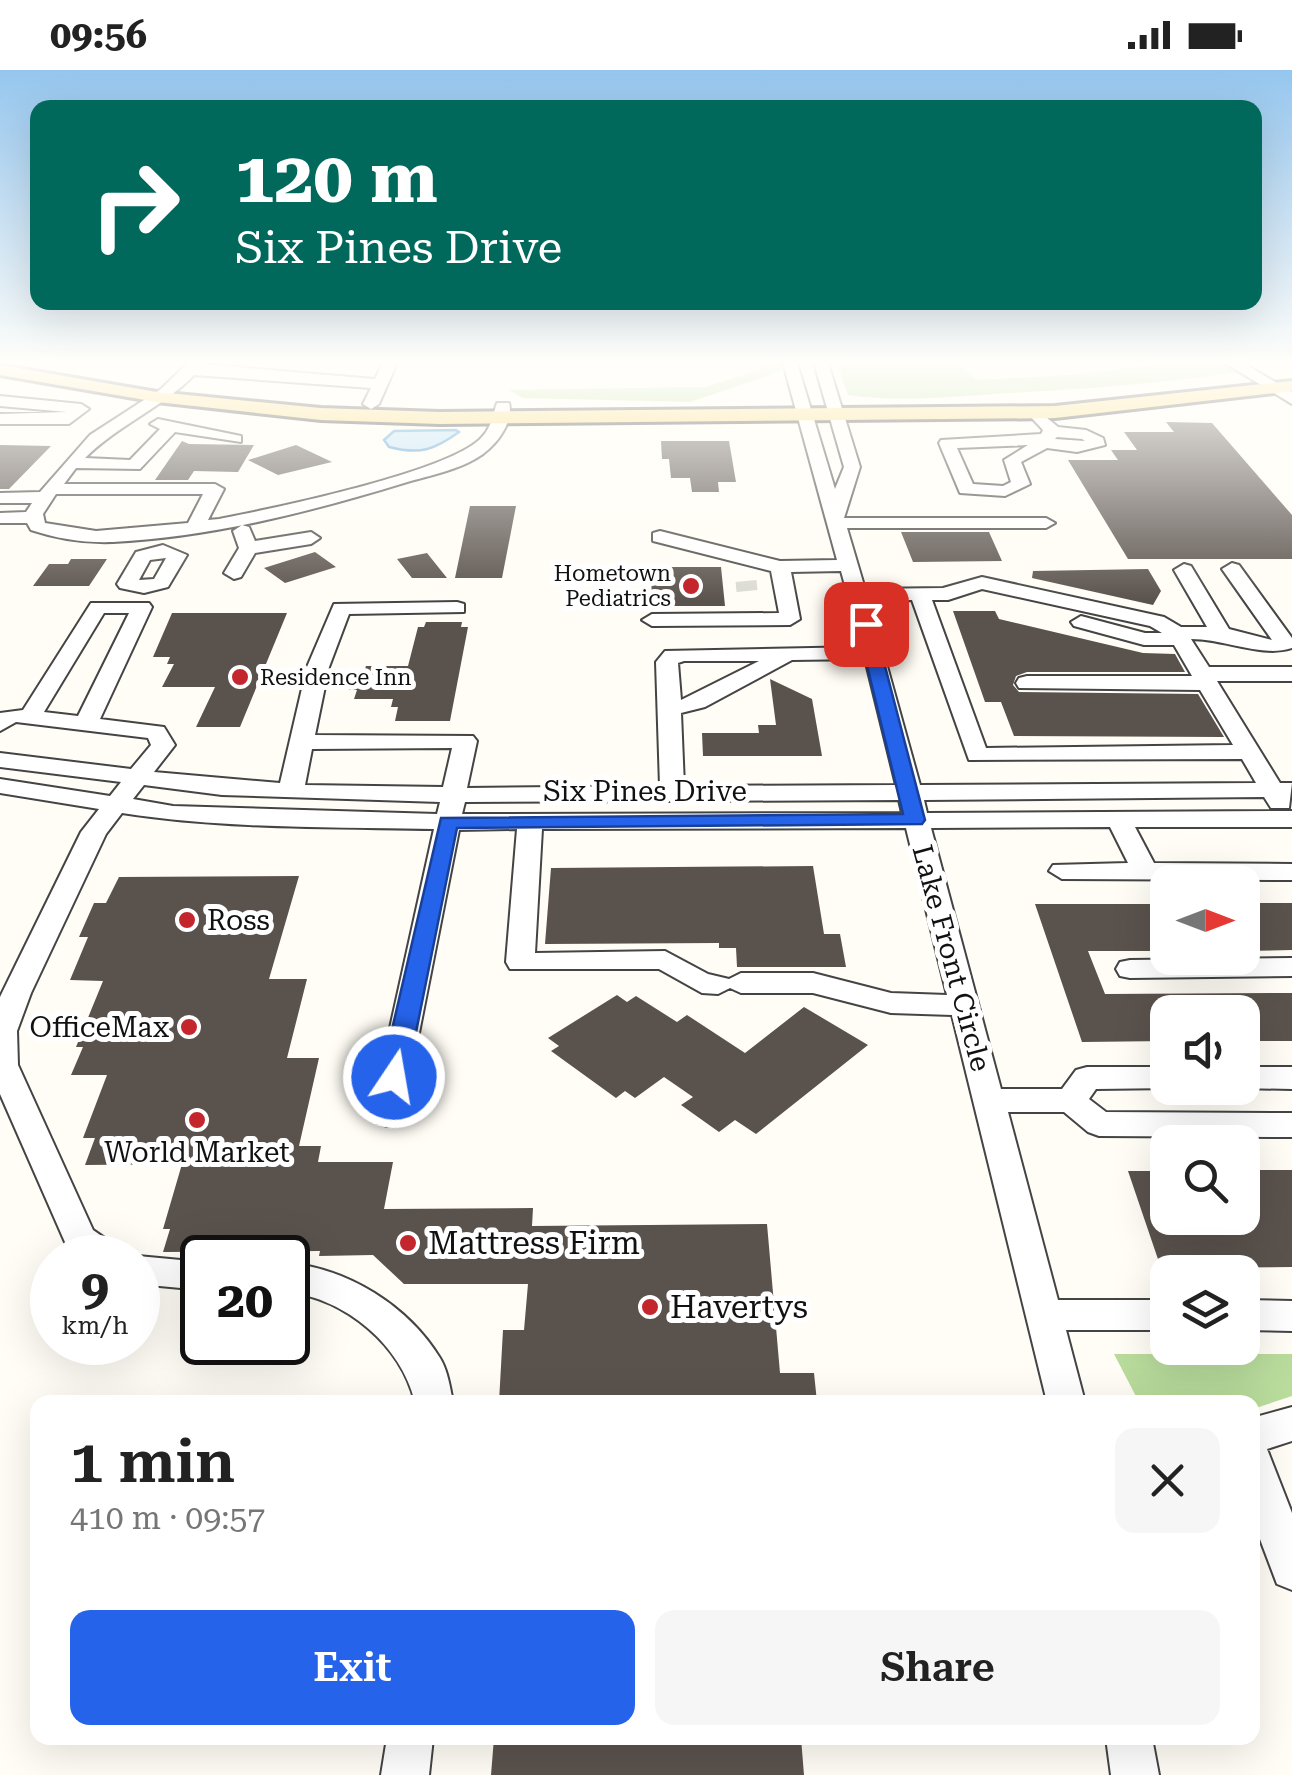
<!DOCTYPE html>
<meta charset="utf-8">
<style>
body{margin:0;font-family:"Roboto Serif",serif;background:#f6f6f6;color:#222;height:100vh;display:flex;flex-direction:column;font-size:38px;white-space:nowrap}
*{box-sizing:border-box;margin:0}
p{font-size:32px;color:#767676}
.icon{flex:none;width:55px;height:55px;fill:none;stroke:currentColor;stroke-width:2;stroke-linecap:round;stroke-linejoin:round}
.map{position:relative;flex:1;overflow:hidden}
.side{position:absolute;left:30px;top:1325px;width:1230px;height:350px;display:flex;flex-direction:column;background:#fff;border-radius:20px;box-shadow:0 10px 40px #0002}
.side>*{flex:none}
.guide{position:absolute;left:30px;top:30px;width:1232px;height:210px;border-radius:20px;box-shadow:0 10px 40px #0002;background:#00695c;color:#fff;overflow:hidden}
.needle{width:65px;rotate:90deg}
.controls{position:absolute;left:1150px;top:795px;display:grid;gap:20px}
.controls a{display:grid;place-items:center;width:110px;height:110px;border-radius:20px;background:#fff;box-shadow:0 10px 40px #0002;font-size:50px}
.speed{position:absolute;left:30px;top:1165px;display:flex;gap:20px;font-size:50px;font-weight:700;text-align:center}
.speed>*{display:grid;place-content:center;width:130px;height:130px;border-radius:50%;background:#fff;box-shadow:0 10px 40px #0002;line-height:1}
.speed small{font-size:25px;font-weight:400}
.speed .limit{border:5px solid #111;border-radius:15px;background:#fff;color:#111}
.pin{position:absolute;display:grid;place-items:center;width:85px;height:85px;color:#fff;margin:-42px;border-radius:20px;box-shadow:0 5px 15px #0006}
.me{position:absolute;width:110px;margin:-55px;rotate:12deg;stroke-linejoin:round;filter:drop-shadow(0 0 8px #0008)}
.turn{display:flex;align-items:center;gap:35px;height:210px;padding:0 40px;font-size:45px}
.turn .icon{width:130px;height:130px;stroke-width:2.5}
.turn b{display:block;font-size:70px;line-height:85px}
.round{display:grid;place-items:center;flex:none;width:105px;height:105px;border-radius:20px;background:#f6f6f6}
.head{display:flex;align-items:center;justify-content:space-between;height:170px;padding:0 40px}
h1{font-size:60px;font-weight:600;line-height:75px}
.cta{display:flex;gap:20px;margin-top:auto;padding:20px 40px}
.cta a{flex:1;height:115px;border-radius:20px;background:#2563eb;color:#fff;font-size:40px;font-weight:600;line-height:115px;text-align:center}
.cta a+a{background:#f6f6f6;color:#222}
.status{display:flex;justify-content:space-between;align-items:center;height:70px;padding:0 50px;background:#fff;direction:ltr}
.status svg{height:28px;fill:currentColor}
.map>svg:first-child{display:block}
.forest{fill:#b9dc9c}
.water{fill:#b9e0f7;stroke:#3f96cf;stroke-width:2.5}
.building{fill:#5a524d}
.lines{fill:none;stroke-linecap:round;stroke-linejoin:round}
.minor-tunnel{stroke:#dbdad3;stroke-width:21;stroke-dasharray:21 10;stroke-linecap:butt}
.minor-casing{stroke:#444;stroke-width:4}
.major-casing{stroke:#222;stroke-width:6}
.minor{fill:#fff;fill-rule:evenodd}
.major{fill:#f9d66b;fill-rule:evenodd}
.route{fill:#2563eb;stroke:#184099;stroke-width:2.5}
.poi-dot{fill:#c4262e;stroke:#fff;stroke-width:4}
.labels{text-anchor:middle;stroke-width:10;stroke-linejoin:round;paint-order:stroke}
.far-poi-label{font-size:22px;fill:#111;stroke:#fff;text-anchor:end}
.street-label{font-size:28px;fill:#111;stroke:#fff}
.poi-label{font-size:28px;fill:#111;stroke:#fff;text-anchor:start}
.near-poi-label{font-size:32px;fill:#111;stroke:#fff;text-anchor:start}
</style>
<div class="status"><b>09:56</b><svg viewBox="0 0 49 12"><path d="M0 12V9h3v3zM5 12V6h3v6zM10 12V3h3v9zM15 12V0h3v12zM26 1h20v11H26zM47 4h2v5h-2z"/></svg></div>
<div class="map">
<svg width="1292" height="1705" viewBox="0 0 1292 1705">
<rect width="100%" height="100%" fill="#fffdf5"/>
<path class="forest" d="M762,293H780L782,301L690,332L523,328L509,320L706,317L762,299Z
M837,293H958L977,310L1071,305L1169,293H1226L1239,302C1162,313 1087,319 1009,323C956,326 902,333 848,325Z
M1114,1284H1292V1326L1253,1339L1252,1332H1139Z"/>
<path class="water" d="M456,360L459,362C434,380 420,385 389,377L384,370L394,361Z"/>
<path class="building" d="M1166,352L1212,353L1292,445V489H1128L1068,390H1118L1111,380H1137L1124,362H1174Z
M182,371L189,374L254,375L238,402L194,401L188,410H155Z
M661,371H729L736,412H718L719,422H692L690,408H671L669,389H662Z
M0,375L51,376L9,419H0Z
M296,375L332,392L278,405L248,390Z
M470,436H516L502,508H455Z
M901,462H989L1002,491L913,492Z
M315,482L336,497L285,513L264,498Z
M427,483L447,508H412L397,489Z
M71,489H107L89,516H33L49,494H68Z
M651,497H721L725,536H652Z
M1148,499L1161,521L1153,535L1032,508L1033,501Z
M953,541H995L999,549L1143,583L1175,584L1185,602H1027L1016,606L1013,615L1019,622L1198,624L1224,667L1014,666L1001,632H985Z
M172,543H287L240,657H196L215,617H162L174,594H167L170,587H153Z
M426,552H462L461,557H468L450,651H395L398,637H391L393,629H354L357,620H349L355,602H364L366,596H408L418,557H424Z
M770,609L812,629L822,686H703L702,663H759L758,655H776Z
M813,796L824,864H840L846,897H737L736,878H719V873L545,874L551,798Z
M299,806L269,909H307L287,988H319L299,1076H321L318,1092H393L384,1139L533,1138L532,1156L767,1154L780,1303H814L817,1332H499L503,1260H524L528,1214H404L373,1185L319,1186L320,1181L163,1182L170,1159H163L182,1094L85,1095L95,1068H83L107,1005H71L83,977H76L103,911L70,910L88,867H79L94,833H106L119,807Z
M1242,833H1292V880L1242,881Z
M1035,834H1168V881H1088L1105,924L1292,923V971H1242V942H1168V971L1082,972Z
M617,925L627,932L636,926L677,952L687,945L745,983L804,937L868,975L756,1064L735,1050L719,1062L681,1035L693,1027L664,1007L635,1028L625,1021L616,1028L551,981L559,976L548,968Z
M1242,1100H1292V1197L1161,1198L1128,1101H1168V1148H1242Z
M494,1668H801L804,1705H491Z"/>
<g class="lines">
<path class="minor-tunnel" d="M746,511L747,521"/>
<g class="minor-casing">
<path id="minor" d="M188,293L375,309L383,293H397L379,334L371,339L363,334L371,318L194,305C162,338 118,355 85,388L130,390L160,359L150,354L158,349L241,366V372L175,362L140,399L76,398L64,414H215L224,419L208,450L219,449C270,439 451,402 482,367C491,358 493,344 497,333H509C514,351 498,373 483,384C460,400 431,405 404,413C309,442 212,467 113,472C84,473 58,469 31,460L27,453H0V443L26,442L32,433H0V423L40,422L90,365L161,319ZM56,424H203L188,453L96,461L45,453L43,444Z
M783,293H797L835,419L844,397L814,293H828L860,397L844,448H1046L1055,453L1046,458H847L865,519L943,518L982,507L1164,547L1181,557H1207L1174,500L1184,494L1191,496L1229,559L1272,570L1222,499L1232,493L1239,495L1292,568V578C1262,588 1225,569 1191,569L1209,597H1292V611H1217L1280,713H1292L1289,738H1271L1264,727L924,730L927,743L1292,741V757H1135L1154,793L1292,794V810L1062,809L1049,801L1053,795L1128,793L1110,757L931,758L1001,1019H1062L1076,1000L1087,997H1168V1018H1173L1096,1019L1089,1029L1106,1042L1292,1043V1067L1099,1066L1088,1062L1064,1042H1008L1058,1230H1168V1260H1066L1085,1332H1047L952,945L891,943L813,923H741L730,918L718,924L702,923L659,899H510L506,892L517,759L459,760L403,1044L398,1052L387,1056L376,1052L371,1044L434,759C330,757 225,759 122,743L106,764L31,923L17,961L18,995L93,1160L119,1178L124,1188H80L68,1179L0,1024V927L81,762L99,739L0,723V709L110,726L121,712L0,697V683L131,699L151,675L148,668L16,652L0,661V643L23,640L91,533H149L152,537L100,649L164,657L175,675L154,702L280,713L307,597L334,534L457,532L464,534V542L349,544L329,597L315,665L473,666L477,671L467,718L660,716L656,592L665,581L862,577L841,501L791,502L800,549L790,555L652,556L642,550L652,544L779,543L771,501L653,471V463L660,461L780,491L837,490ZM982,519L1150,556L1162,563H1145L1081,546L1071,552L1074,556L1144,575H1174L1192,606H1027L1019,608L1016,613L1019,618L1200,620L1233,675L986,678L932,530H948ZM912,530L969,690L1242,689L1256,713L920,715L869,531ZM104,543H129L78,646L44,642ZM865,589L896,715L684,716L681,643L705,637L792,590ZM684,591H759L681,630L678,593ZM452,678L443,717L305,715L312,679ZM144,715L222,725L440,732L437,744L173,736L133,729ZM899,730L902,743L462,744L465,732ZM906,758L947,925L891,923L813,903H741L729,909L708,904L665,881L535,883L542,759Z
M1225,293H1243L1292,322V334Z
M0,326L81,334L89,339L69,354H0V344L67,342L0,336Z
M1035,338L1058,357L1086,360L1103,368L1105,375L1077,382L1047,378L1021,392L1030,414L1005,426L960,423L939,373L941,370L1041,364L1043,360L1027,343ZM1057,367L1082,369L1085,371L1055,369ZM1028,375L1004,390L1011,412L1003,416L973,414L957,378Z
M242,455L249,457L255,471L311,462L320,468L311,474L255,483L241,507L234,509L224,503L239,478L233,461Z
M163,475L187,485L168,517L144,523L120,518L117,514L136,482ZM166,488L154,509L139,510L150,490Z
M1292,888V906L1130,908L1120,906L1116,899L1120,892L1130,890Z
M1242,997H1292V1019L1237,1018H1242Z
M138,1186L202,1192V1220L138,1214V1188H132Z
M288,1193C349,1199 408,1236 440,1288C448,1301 450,1318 453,1332H415C401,1275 346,1229 288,1222Z
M1242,1230L1292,1231V1261L1242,1260Z
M1292,1337V1371L1267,1379L1292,1443V1520L1277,1514L1252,1448V1348Z
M387,1668H433L429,1705H381Z
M1106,1668H1152L1159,1705H1111Z"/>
</g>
<g class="major-casing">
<path id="major" d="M0,295L157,322L321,338L440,342L1055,336L1292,311V321L1055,348L440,354L321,350L157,332L0,305Z"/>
</g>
<use href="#minor" class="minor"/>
<use href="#major" class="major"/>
</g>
<linearGradient id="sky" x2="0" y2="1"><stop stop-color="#95c6ee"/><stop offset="0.55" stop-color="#fffefa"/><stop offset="1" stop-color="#fffefa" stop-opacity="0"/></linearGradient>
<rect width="1292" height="532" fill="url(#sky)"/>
<path class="route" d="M866,549L874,554L925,750L922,754L457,758L407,1007L403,1014H385L381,1007L441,748L903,744L857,554Z"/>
<g class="poi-dot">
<circle cx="691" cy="516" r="10"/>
<circle cx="240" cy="607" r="10"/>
<circle cx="187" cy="850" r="10"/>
<circle cx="189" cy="957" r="10"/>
<circle cx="197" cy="1050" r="10"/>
<circle cx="408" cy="1173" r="10"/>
<circle cx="650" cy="1237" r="10"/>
</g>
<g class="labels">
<g class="far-poi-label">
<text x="671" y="511">Hometown<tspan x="671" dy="25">Pediatrics</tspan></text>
<text x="260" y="615" text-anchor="start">Residence Inn</text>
</g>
<g class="street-label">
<text x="645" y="731">Six Pines Drive</text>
<text transform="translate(952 888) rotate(75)" y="10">Lake Front Circle</text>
</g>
<g class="poi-label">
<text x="207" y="860">Ross</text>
<text x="169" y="967" text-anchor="end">OfficeMax</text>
<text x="197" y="1092" text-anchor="middle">World Market</text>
</g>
<g class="near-poi-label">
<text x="428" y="1184">Mattress Firm</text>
<text x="670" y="1248">Havertys</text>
</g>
</g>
</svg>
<div class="controls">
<a><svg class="needle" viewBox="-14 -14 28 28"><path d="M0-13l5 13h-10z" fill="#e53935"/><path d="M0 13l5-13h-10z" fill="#767676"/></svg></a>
<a><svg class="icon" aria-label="sound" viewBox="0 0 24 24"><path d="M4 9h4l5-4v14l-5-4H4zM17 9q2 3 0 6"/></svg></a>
<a><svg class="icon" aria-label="search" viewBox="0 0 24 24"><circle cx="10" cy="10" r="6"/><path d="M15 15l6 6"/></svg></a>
<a><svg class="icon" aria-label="layers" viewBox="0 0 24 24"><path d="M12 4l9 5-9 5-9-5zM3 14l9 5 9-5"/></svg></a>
</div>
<div class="speed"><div>9<small>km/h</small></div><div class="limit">20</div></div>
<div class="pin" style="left:866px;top:554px;background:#d93025"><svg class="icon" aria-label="arrive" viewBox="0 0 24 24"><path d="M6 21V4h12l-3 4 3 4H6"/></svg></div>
<svg class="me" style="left:394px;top:1007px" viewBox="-20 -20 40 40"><circle r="17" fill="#2563eb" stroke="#fff" stroke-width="3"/><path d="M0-11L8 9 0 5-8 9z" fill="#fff"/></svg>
<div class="guide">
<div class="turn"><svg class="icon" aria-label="right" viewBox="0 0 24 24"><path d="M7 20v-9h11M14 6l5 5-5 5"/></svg><div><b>120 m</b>Six Pines Drive</div></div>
</div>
<section class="side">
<div class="head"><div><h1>1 min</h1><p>410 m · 09:57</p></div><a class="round"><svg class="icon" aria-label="close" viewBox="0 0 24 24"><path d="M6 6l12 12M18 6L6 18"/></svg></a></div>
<div class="cta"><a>Exit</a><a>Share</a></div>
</section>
</div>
